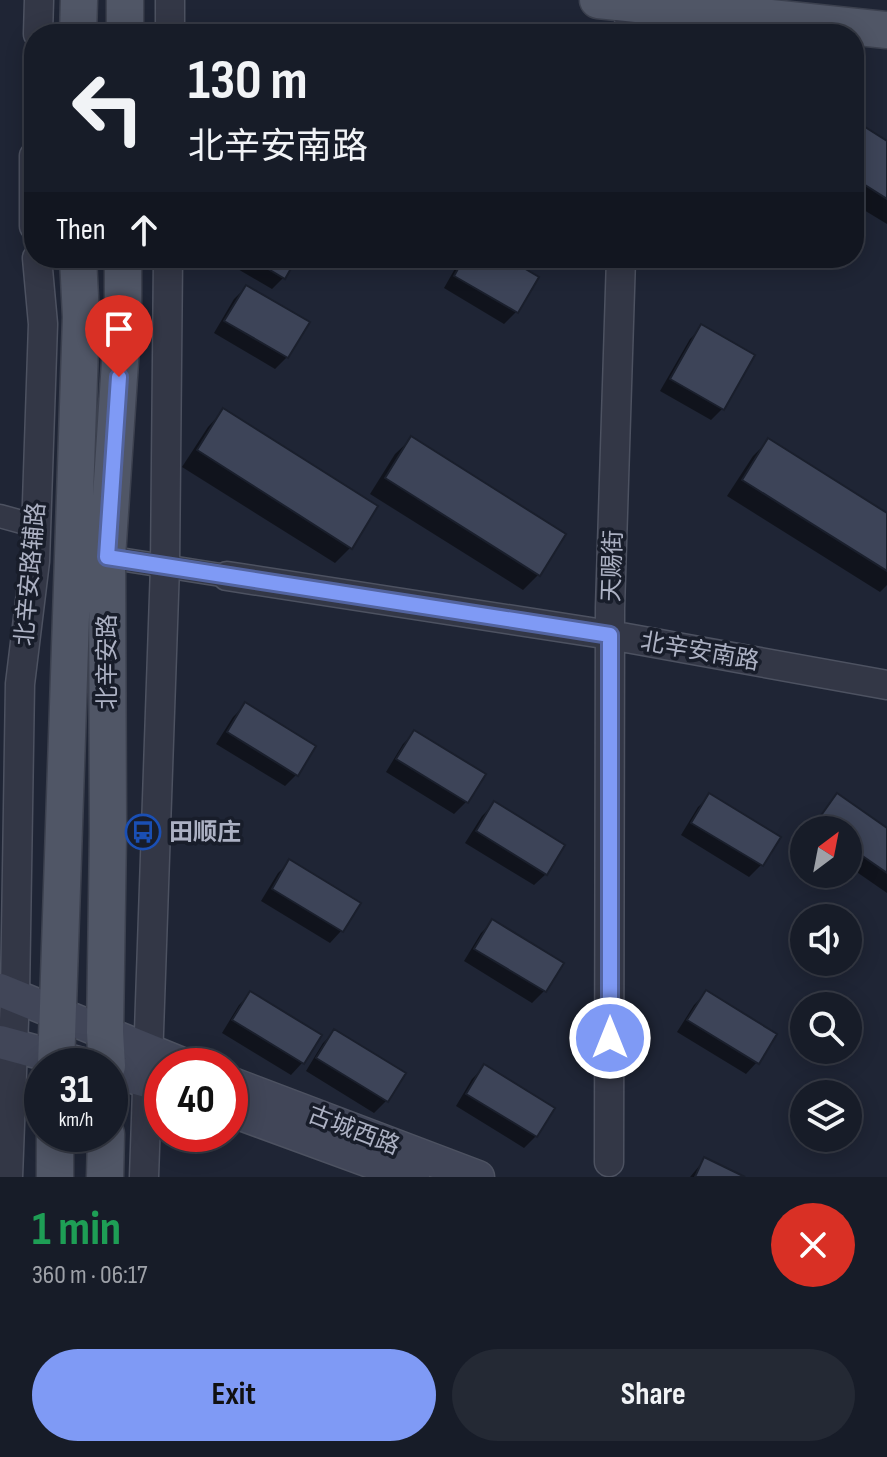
<!DOCTYPE html>
<meta charset="utf-8">
<style>
body{margin:0;font-family:"Sofia Sans Condensed","Noto Sans SC",sans-serif;background:#242934;color:#f1f3f6;height:100vh;display:flex;flex-direction:column;font-size:30px;white-space:nowrap}
*{box-sizing:border-box;margin:0}
p{font-size:26px;color:#9ea1a8}
.icon{flex:none;width:44px;height:44px;fill:none;stroke:currentColor;stroke-width:2;stroke-linecap:round;stroke-linejoin:round}
.map{position:relative;height:1177px;overflow:hidden}
.sheet{display:flex;flex-direction:column;background:#171c28;flex:1}
.sheet>*{flex:none}
.guide{position:absolute;left:24px;top:24px;width:840px;height:244px;border-radius:32px;box-shadow:0 4px 20px #0003,0 0 0 2px #363a45;background:#171c28;color:#f1f3f6;overflow:hidden}
.needle{width:52px;rotate:32deg}
.controls{position:absolute;left:790px;top:816px;display:grid;gap:16px}
.controls a{display:grid;place-items:center;width:72px;height:72px;border-radius:50%;background:#171c28;box-shadow:0 4px 20px #0003,0 0 0 2px #363a45;font-size:40px}
.speed{position:absolute;left:24px;top:1048px;display:flex;gap:16px;font-size:40px;font-weight:700;text-align:center}
.speed>*{display:grid;place-content:center;width:104px;height:104px;border-radius:50%;background:#171c28;box-shadow:0 4px 20px #0003,0 0 0 2px #363a45;line-height:1}
.speed small{font-size:20px;font-weight:400}
.speed .limit{border:12px solid #d22;background:#fff;color:#111}
.pin{position:absolute;display:grid;place-items:center;width:68px;height:68px;color:#fff;margin:-82px -34px;border-radius:50% 50% 50% 0;rotate:-45deg;box-shadow:0 0 8px #0007}
.pin .icon{rotate:45deg}
.me{position:absolute;width:88px;margin:-44px;rotate:0deg;stroke-linejoin:round;filter:drop-shadow(0 0 6px #0008)}
.turn{display:flex;align-items:center;gap:28px;height:168px;padding:0 32px;font-size:36px}
.turn .icon{width:104px;height:104px;stroke-width:2.5}
.turn b{display:block;font-size:56px;line-height:68px}
.then{display:flex;align-items:center;height:76px;padding:0 32px;background:#0003;gap:16px;font-size:30px}
.round{display:grid;place-items:center;flex:none;width:84px;height:84px;border-radius:42px;background:#242934}
.overview{display:flex;align-items:center;justify-content:space-between;height:136px;padding:0 32px}
h1{font-size:48px;font-weight:700;line-height:60px;color:#1e9e55}
.cta{display:flex;gap:16px;margin-top:auto;padding:16px 32px}
.cta a{flex:1;height:92px;border-radius:48px;background:#7f9af5;color:#111;font-size:32px;font-weight:700;line-height:92px;text-align:center}
.cta a+a{background:#242934;color:#f1f3f6}
.map>svg:first-child{display:block}
.shadow{fill:#0007}
.building{fill:#3d4458;stroke:#1a1f2c;stroke-width:2}
.lines{fill:none;stroke-linecap:round;stroke-linejoin:round}
.minor-casing{stroke:#4d5261;stroke-width:25}
.tertiary-casing{stroke:#4d5261;stroke-width:31}
.secondary-casing{stroke:#4d5261;stroke-width:35}
.primary-casing{stroke:#3c414f;stroke-width:39}
.minor{stroke:#333746;stroke-width:22}
.tertiary{stroke:#333746;stroke-width:28}
.secondary{stroke:#414658;stroke-width:32}
.primary{stroke:#505666;stroke-width:36}
.route-casing{stroke:#53649f;stroke-width:20}
.route{stroke:#7f9af5;stroke-width:14}
.labels{text-anchor:middle;stroke-width:7;stroke-linejoin:round;paint-order:stroke}
.street-label{font-size:24px;fill:#acb1c3;stroke:#181d2a}
.poi-label{font-size:24px;font-weight:bold;fill:#acb1c3;stroke:#181d2a;text-anchor:start}
</style>
<div class="map">
<svg width="887" height="1177" viewBox="0 0 887 1177">
<rect width="100%" height="100%" fill="#1f2535"/>
<path class="shadow" d="M854,122L887,143V224L854,204Z
M219,258H295L284,277L272,289Z
M461,258H503L537,278L516,312L504,324L444,288Z
M246,287L287,357L275,369L214,333L234,299Z
M702,327L723,408L711,420L660,391L690,339Z
M223,411L351,547L335,563L182,467L208,427Z
M411,439L538,575L523,590L370,494L395,454Z
M768,441L887,515V585L880,592L727,496L753,456Z
M245,705L297,774L285,786L216,744L233,717Z
M414,733L483,774L466,802L454,814L386,772L403,744Z
M710,796L778,838L761,865L749,877L681,835L698,807Z
M837,796L887,830V893L848,866V830H809Z
M494,804L546,874L534,885L465,843L482,816Z
M290,862L341,931L330,943L261,901L278,873Z
M492,922L561,964L544,991L532,1003L464,961L481,933Z
M251,993L302,1063L291,1075L222,1033L239,1005Z
M706,993L757,1062L746,1074L677,1032L694,1005Z
M334,1032L403,1073L386,1101L374,1113L306,1071L323,1043Z
M484,1067L553,1109L536,1136L524,1148L456,1106L472,1079Z
M705,1159L741,1177H690Z"/>
<path class="building" d="M854,120L887,141V199L854,178Z
M250,258H297L285,279Z
M464,258H507L539,277L518,313L454,276Z
M246,285L310,322L288,358L224,321Z
M701,324L755,355L724,410L670,379Z
M223,408L378,506L352,549L197,450Z
M411,436L566,534L540,576L385,478Z
M768,438L887,513V571L742,480Z
M245,702L316,746L298,776L227,732Z
M414,730L486,774L468,803L396,759Z
M709,793L781,837L763,866L691,823Z
M837,793L887,828V873L848,846V830H824L815,824Z
M494,801L565,845L547,875L476,831Z
M289,859L361,903L343,932L272,889Z
M492,919L564,963L546,992L474,949Z
M706,990L777,1034L759,1064L687,1020Z
M250,991L322,1035L304,1064L232,1020Z
M334,1029L406,1073L388,1102L316,1058Z
M484,1064L555,1108L537,1137L466,1094Z
M704,1157L745,1177H695Z"/>
<g class="lines">
<g class="minor-casing">
<path id="minor" d="M0,516L36,526
M107,557L227,576"/>
</g>
<g class="tertiary-casing">
<path id="tertiary" d="M38,34L39,0
M170,34V0
M629,34L630,3
M34,156V226
M227,576L610,635L887,685
M609,1162L610,608L621,258
M8,1177L15,995L20,684L35,561L43,324L37,258
M144,1177L165,566L168,258"/>
</g>
<g class="secondary-casing">
<path id="secondary" d="M0,990L187,1066
M0,1042L89,1066
M110,1071L162,1085
M230,1083L478,1177
M230,1110L413,1177"/>
</g>
<g class="primary-casing">
<path id="primary" d="M598,0L887,30
M78,34L79,0
M125,34V0
M56,1066L81,317L78,258
M107,1066L105,1032L108,832L107,557L123,317V258
M55,1177V1134
M105,1177L106,1134"/>
</g>
<use href="#minor" class="minor"/>
<use href="#tertiary" class="tertiary"/>
<use href="#secondary" class="secondary"/>
<use href="#primary" class="primary"/>
</g>
<g class="lines">
<g class="route-casing">
<path id="route" d="M119,377L107,557L610,635V1038"/>
</g>
<use href="#route" class="route"/>
</g>
<defs>
<g id="bus-ring" transform="scale(1.8)"><circle r="9.5" fill="#181d2a" stroke="#1a4fb4" stroke-width="1.5"/><path d="M-5-6H5V4H4V6H2V4H-2V6H-4V4H-5ZM-3.5-4V0h7V-4ZM-3.5 1.2v1.5H-2V1.2ZM2 1.2v1.5H3.5V1.2Z" fill="#1a4fb4"/></g>
</defs>
<g fill-rule="evenodd">
<use href="#bus-ring" x="143" y="832"/>
</g>
<g class="labels">
<g class="street-label">
<text transform="translate(612 566) rotate(-88)" y="8">天赐街</text>
<text transform="translate(30 574) rotate(-85)" y="8">北辛安路辅路</text>
<text transform="translate(700 651) rotate(10)" y="8">北辛安南路</text>
<text transform="translate(107 662) rotate(-90)" y="8">北辛安路</text>
<text transform="translate(354 1130) rotate(21)" y="8">古城西路</text>
</g>
<g class="poi-label">
<text x="169" y="840">田顺庄</text>
</g>
</g>
</svg>
<div class="controls">
<a><svg class="needle" viewBox="-14 -14 28 28"><path d="M0-13l5 13h-10z" fill="#e53935"/><path d="M0 13l5-13h-10z" fill="#9ea1a8"/></svg></a>
<a><svg class="icon" aria-label="sound" viewBox="0 0 24 24"><path d="M4 9h4l5-4v14l-5-4H4zM17 9q2 3 0 6"/></svg></a>
<a><svg class="icon" aria-label="search" viewBox="0 0 24 24"><circle cx="10" cy="10" r="6"/><path d="M15 15l6 6"/></svg></a>
<a><svg class="icon" aria-label="layers" viewBox="0 0 24 24"><path d="M12 4l9 5-9 5-9-5zM3 14l9 5 9-5"/></svg></a>
</div>
<div class="speed"><div>31<small>km/h</small></div><div class="limit">40</div></div>
<div class="pin" style="left:119px;top:377px;background:#d93025"><svg class="icon" aria-label="arrive" viewBox="0 0 24 24"><path d="M6 21V4h12l-3 4 3 4H6"/></svg></div>
<svg class="me" style="left:610px;top:1038px" viewBox="-20 -20 40 40"><circle r="17" fill="#7f9af5" stroke="#fff" stroke-width="3"/><path d="M0-11L8 9 0 5-8 9z" fill="#fff"/></svg>
<div class="guide">
<div class="turn"><svg class="icon" aria-label="left" viewBox="0 0 24 24"><path d="M17 20v-9H6M10 6l-5 5 5 5"/></svg><div><b>130 m</b>北辛安南路</div></div>
<div class="then">Then<svg class="icon" aria-label="ahead" viewBox="0 0 24 24"><path d="M12 20V5M6 11l6-6 6 6"/></svg></div>
</div>
</div>
<section class="sheet">
<div class="overview"><div><h1>1 min</h1><p>360 m · 06:17</p></div><a class="round" style="background:#d93025;color:#fff"><svg class="icon" aria-label="close" viewBox="0 0 24 24"><path d="M6 6l12 12M18 6L6 18"/></svg></a></div>
<div class="cta"><a>Exit</a><a>Share</a></div>
</section>
